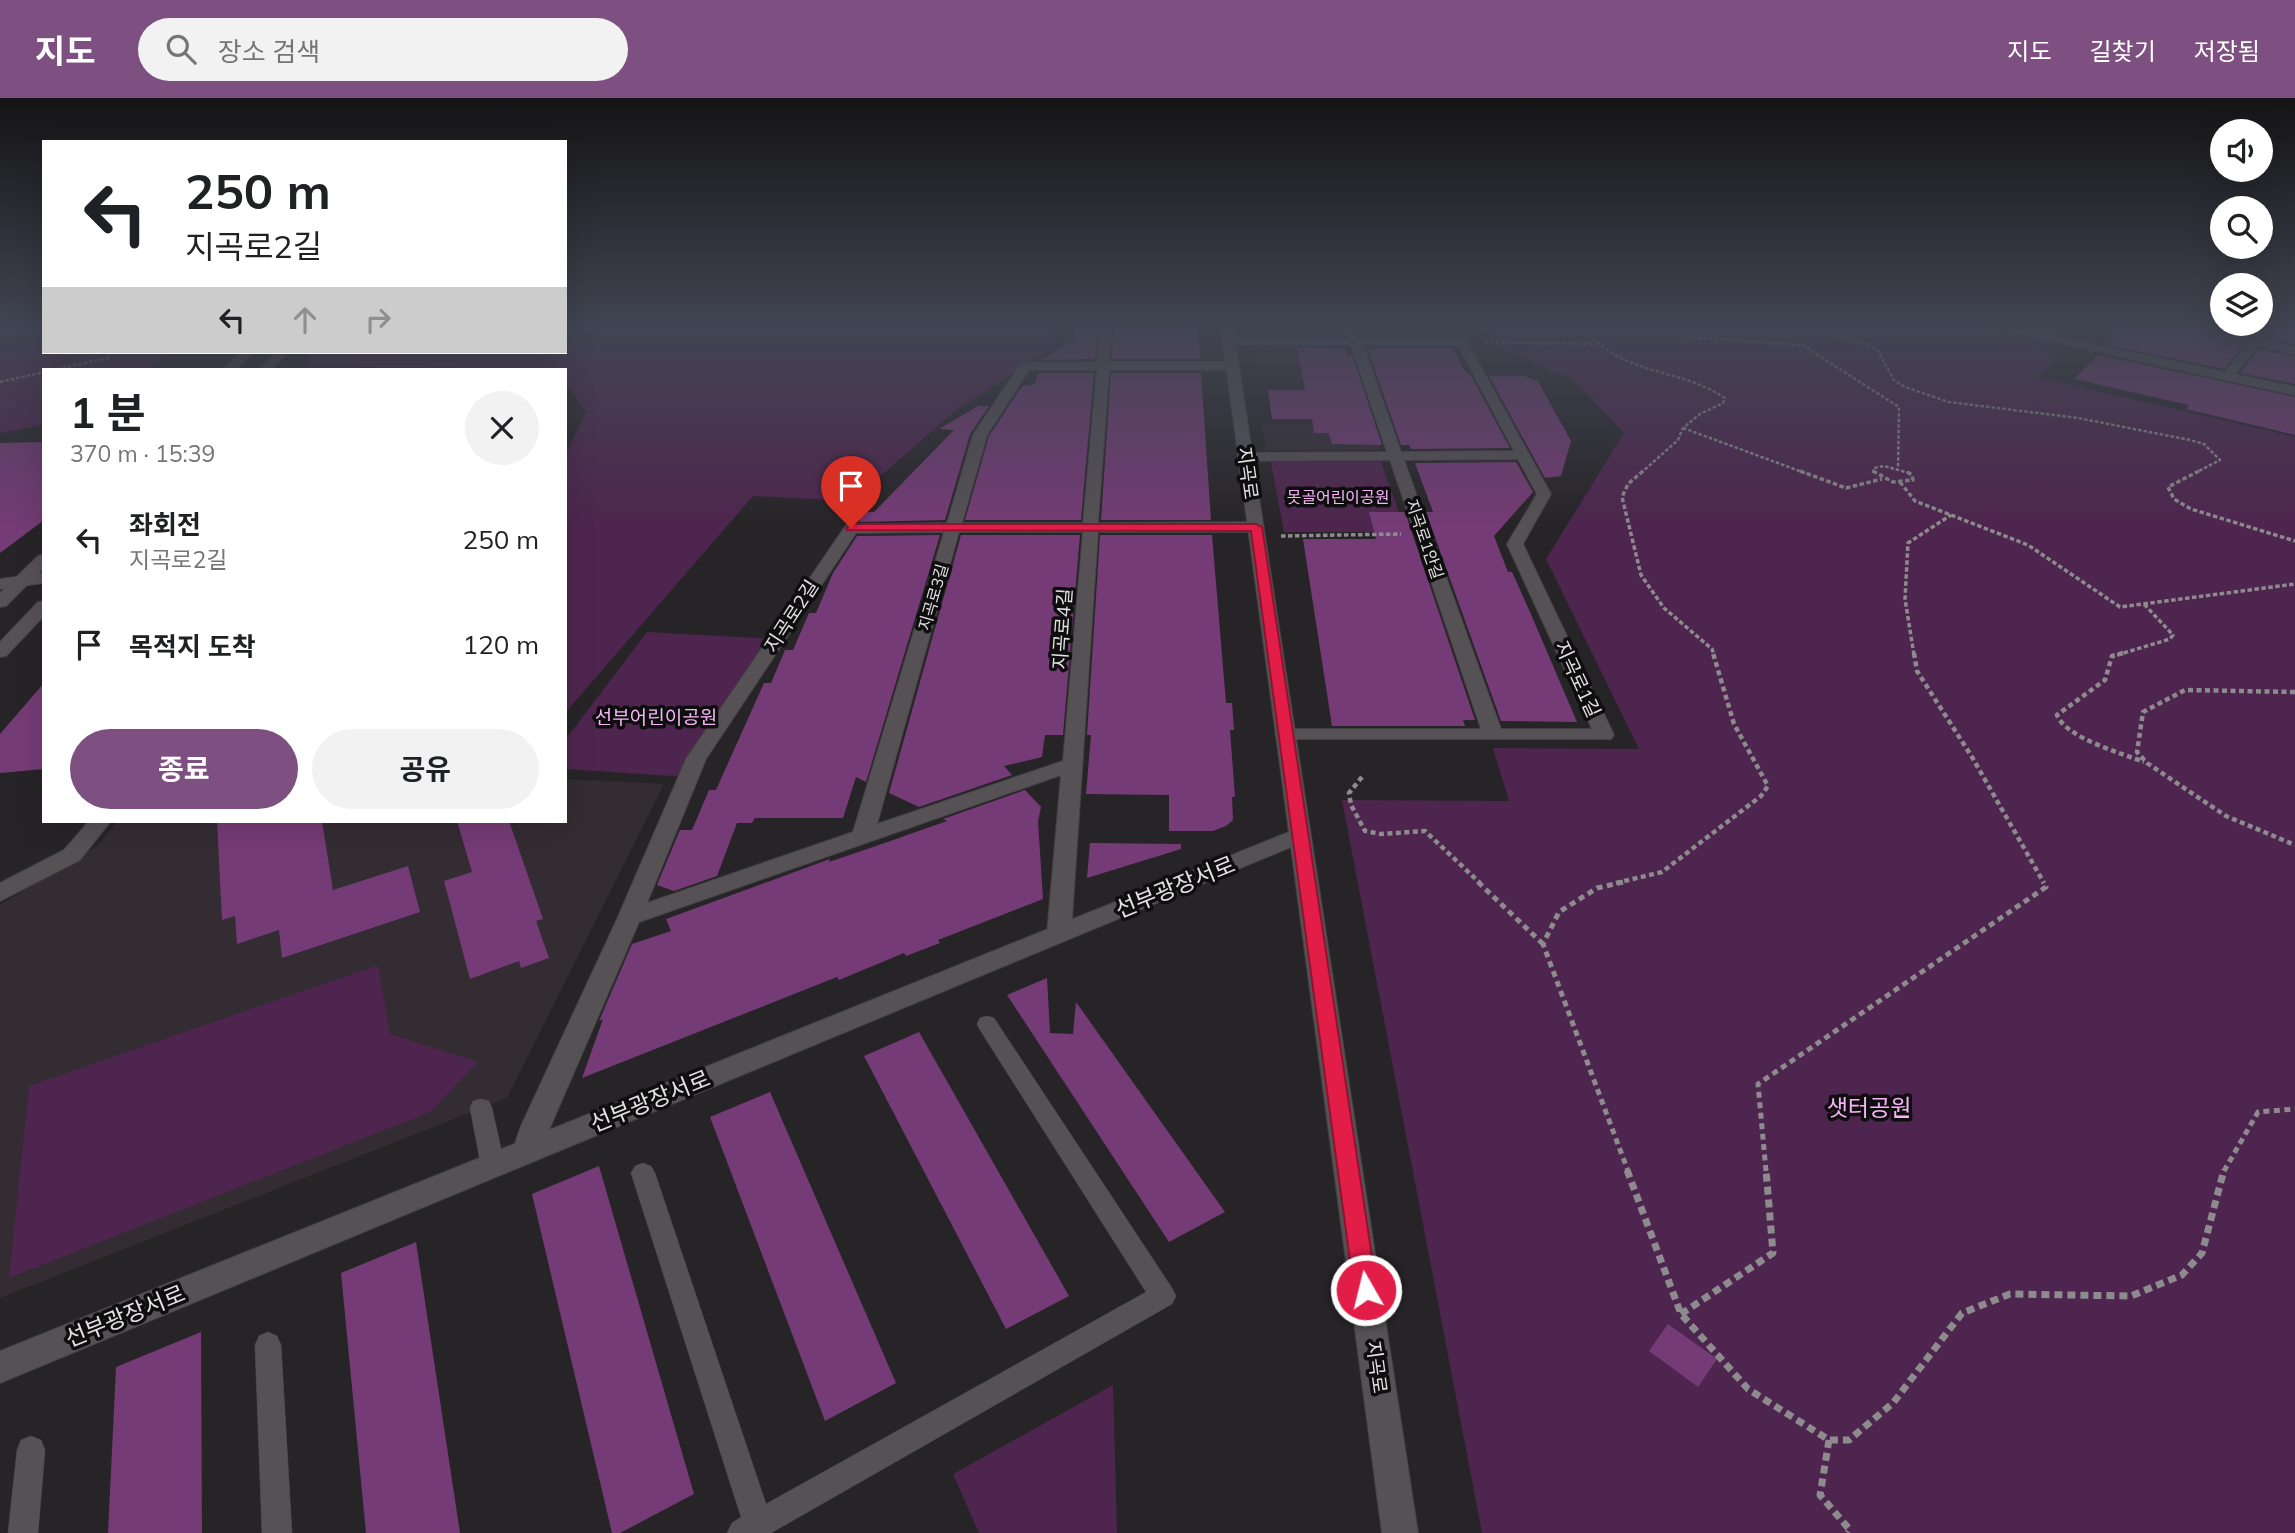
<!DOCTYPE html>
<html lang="ko">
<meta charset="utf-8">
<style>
body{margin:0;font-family:Mulish,"Noto Sans KR",sans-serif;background:#f2f2f2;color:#202124;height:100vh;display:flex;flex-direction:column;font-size:26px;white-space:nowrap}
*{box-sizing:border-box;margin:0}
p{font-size:23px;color:#757577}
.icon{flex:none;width:38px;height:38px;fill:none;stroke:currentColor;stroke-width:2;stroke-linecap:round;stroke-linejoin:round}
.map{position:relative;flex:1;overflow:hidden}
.panel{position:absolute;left:42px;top:270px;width:525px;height:455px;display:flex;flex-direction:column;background:#fff;border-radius:0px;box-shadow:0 7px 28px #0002}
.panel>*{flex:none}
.banner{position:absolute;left:42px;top:42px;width:525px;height:214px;border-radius:0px;box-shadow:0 7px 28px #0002;background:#fff;color:#202124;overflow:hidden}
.fabs{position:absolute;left:2210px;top:21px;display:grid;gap:14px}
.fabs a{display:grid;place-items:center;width:63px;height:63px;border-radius:50%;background:#fff;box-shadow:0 7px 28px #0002;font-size:35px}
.pin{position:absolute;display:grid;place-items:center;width:60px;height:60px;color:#fff;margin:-72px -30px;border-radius:50% 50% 50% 0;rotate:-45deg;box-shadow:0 0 7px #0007}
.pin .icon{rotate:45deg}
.me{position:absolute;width:77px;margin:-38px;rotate:352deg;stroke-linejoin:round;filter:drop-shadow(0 0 5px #0008)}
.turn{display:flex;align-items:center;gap:24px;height:147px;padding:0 28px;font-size:32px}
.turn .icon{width:91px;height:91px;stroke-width:2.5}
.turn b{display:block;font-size:49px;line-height:60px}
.lanes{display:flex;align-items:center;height:66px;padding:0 28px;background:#0003;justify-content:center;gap:35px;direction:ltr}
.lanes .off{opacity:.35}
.round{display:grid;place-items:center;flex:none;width:74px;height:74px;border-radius:37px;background:#f2f2f2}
.overview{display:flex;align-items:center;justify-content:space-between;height:119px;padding:0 28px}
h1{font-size:42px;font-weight:700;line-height:52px}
.button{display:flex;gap:14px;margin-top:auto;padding:14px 28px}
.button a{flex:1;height:80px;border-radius:42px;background:#7e5081;color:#fff;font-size:28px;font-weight:700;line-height:80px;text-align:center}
.button a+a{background:#f2f2f2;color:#202124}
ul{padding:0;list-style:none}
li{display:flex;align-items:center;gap:21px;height:105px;padding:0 28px}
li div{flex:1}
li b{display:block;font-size:26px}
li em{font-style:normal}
header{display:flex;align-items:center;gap:42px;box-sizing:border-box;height:98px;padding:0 35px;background:#7e5081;color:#fff}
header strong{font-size:33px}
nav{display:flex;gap:38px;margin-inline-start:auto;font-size:24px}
.search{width:490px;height:63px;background:#f2f2f2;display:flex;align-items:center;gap:18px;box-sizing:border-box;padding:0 24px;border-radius:38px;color:#757577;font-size:26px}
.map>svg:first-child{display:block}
.built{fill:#332c33}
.green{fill:#4e254e}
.building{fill:#753b76}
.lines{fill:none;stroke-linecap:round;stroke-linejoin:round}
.lane-casing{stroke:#434043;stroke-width:1}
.street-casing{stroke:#434043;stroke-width:2}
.secondary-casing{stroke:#434043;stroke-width:2}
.path-far4{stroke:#8e8b8e;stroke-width:2.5;stroke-dasharray:3.5 2;stroke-linecap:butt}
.path-far3{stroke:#8e8b8e;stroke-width:3.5;stroke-dasharray:4.5 2.5;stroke-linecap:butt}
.path-far2{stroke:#8e8b8e;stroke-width:4.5;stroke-dasharray:5 3.5;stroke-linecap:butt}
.path-far1{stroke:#8e8b8e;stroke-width:5;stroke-dasharray:6 4.5;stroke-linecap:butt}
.path{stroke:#8e8b8e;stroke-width:7;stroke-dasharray:8 5;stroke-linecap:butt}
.lane{fill:#555154;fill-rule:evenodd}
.street{fill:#555154;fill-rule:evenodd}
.secondary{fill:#555154;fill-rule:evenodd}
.route{fill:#e11d48;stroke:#92132f;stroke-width:2}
.labels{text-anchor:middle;stroke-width:7;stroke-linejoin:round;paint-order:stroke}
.far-park-label{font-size:16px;fill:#f7b5f7;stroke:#0f0e0f}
.far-street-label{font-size:16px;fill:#e3e1e3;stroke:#0f0e0f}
.street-label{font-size:19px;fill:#e3e1e3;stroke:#0f0e0f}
.park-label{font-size:19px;fill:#f7b5f7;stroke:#0f0e0f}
.near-street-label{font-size:23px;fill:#e3e1e3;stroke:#0f0e0f}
.near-park-label{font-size:23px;fill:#f7b5f7;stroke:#0f0e0f}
</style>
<header>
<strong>지도</strong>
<div class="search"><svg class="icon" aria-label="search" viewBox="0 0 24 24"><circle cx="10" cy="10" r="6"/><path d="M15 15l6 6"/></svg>장소 검색</div>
<nav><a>지도</a><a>길찾기</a><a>저장됨</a></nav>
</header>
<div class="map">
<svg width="2295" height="1435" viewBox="0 0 2295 1435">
<rect width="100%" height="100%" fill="#272427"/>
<path class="built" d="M1252,249H1345L1352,266L1256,267Z
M1261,326H1372L1381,352H1266Z
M565,681L664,686L507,1000L0,1200V807L97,748L117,723H565Z"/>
<path class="green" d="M44,230V254H166L150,271H44V327L0,335V232Z
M565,230H1055L1053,250L955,313L852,403L753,398L565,615V358L586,314L565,283V271L306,268L310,254H565Z
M1487,230H1965L2027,243L2059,259L2037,279L2295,339V1435H1482L1342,702L1509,703L1493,650L1639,651L1546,461L1624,335L1572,281L1498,249Z
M1271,364H1381L1406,434H1284Z
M647,534L772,541L688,679L565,671V642Z
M378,867L390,936L478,964L430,1014L9,1180L29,988Z
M1113,1287L1117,1435H979L953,1376Z"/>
<path class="building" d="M1076,230H1098L1095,261L1040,262L1074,243Z
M1114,230H1198L1200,261H1112Z
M2125,230H2258L2224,271L2108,247Z
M2276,230H2295V246L2268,240Z
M1297,250L1345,251L1347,258L1352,257L1382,347L1332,346L1329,335H1314L1312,321H1272L1268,292H1305Z
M1376,250H1452L1465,273L1471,278L1510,350L1411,351L1409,347H1401L1368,252Z
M2259,251L2295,259V286L2240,275Z
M2098,257L2295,299V337L2186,311L2189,307L2074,281Z
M1038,275H1094L1081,422H965L989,338L1022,288L1035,286Z
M1111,275H1201L1211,422H1101Z
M1489,278H1524L1538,283L1571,343L1561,378L1545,380Z
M978,308H989L970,336L945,422L859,424L863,414H874L954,332L939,331Z
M44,344V422L0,455V345Z
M1516,364L1533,394L1494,438L1508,474H1512L1530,514L1577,624L1501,623L1426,414H1433L1415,365Z
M1369,414H1405L1475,622H1463L1465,628H1332L1303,441H1376Z
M940,437L866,684L856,679L843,720H755L752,725H737L717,778L674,793L657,787L680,732H692L709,692H716L764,585H771L785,552H793L809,515H816L833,475L857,438Z
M961,437H1080L1063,637H1045L1042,659L1004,668L1012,677L919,709L889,695Z
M1100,437H1212L1226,605H1232L1234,632H1230L1235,699H1232L1233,722L1226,728L1213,733H1169V697L1086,696L1091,637H1087Z
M44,585V671L0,675V636Z
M1025,692L1041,709L1038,723L1043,801L938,842L940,845L906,858L904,855L839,882L837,879L582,980L603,921L599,923L632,846L671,833L666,821L830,761L829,764L876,748L947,723L943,721Z
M217,723H322L333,792L408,768L420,814L282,860L279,832L237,846L235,818L222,822Z
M457,723H509L543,821L536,823L549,860L521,870L519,863L470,881L444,783L472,774Z
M1090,745L1181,746V751L1087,780Z
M1047,880L1050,935L1073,936L1076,904L1225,1114L1169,1144L1007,897Z
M919,934L1069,1198L1006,1231L864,958Z
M770,994L896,1285L825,1323L710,1019Z
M599,1068L694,1396L620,1435H612L532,1096Z
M416,1144L460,1435H366L341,1175Z
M1668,1226L1717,1261L1698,1289L1649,1253Z
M201,1234L202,1435H108L116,1269Z"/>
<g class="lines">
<g class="lane-casing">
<path id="lane" d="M1345,230H1353L1359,246H1353Z
M987,918L994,920L1172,1190L1176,1198L1172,1206L771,1435H727L732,1425L741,1419L631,1075L635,1068L643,1065L651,1068L655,1075L766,1406L1146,1194L980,932L977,926L980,920Z
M481,1001L489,1003L492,1010L505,1068L501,1075L493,1078L485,1075L481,1068L470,1010L473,1003Z
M268,1234L277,1238L281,1247L292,1435H262L255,1247L259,1238Z
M31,1338L41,1342L45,1352L38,1435H8L17,1352L21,1342Z"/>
</g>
<g class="street-casing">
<path id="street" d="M1101,230H1112L1109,264H1233L1239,268L1233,272H1109L1098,425L1256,424L1264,429L1256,434H1098L1071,836L1067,842L1059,844L1051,842L1047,836L1061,677L639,824L536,1062L526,1066L516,1062L512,1054L521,1028L618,819L686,661L846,427L947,425L973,337L1021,265L1097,264ZM1029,272H1097L1083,425H962L987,337ZM944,434L853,734L647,805L706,661L856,435ZM959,434H1083L1063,663L877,726Z
M2261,230H2273L2263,242L2295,249V257L2258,248L2231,282H2223V276Z
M1225,242H1466L1551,396L1523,446L1614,637L1611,641H1278L1275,637L1285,631H1481L1390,362L1246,363L1239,359L1246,355L1387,354L1351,247H1229L1223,244ZM1363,247H1458L1514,353L1401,354ZM1518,361L1537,396L1507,446L1592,631H1501L1404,362Z
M44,475V485L0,491V481Z
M89,723H111L80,762L0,803V785L64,752Z"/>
</g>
<g class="secondary-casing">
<path id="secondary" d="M1221,230H1233L1418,1435H1382L1291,749L0,1285V1253L1289,734Z
M1998,230H2017L2295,289V297L2003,233Z
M241,254H253L237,271H224Z
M276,254H288L272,271H260Z
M44,456V470L6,508L0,509V495L38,458Z
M44,503V518L6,558L0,559V544L38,504Z"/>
</g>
<path class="path-far4" d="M1592,230L1591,238C1632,279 1680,270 1725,300L1723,305L1700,316L1683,330L1678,342L1641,375
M1661,230L1689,239L1802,247L1899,309L1898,370
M1803,230L1872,248L1878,253L1894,282L1905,289L1949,304L2078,320L2190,342L2204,346L2220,362L2195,375
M0,235L44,231
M1485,244L1597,246
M57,271L108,260V254
M0,284L44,274
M1683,330L1805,375
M1873,375L1874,370L1884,368L1909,375"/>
<path class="path-far3" d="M1643,373L1628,386L1622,399L1641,477L1664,510L1712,551L1714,557
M1800,373L1846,390L1882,381
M1873,373L1893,384L1913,382L1912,377L1906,373
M2199,373L2168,389L2174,401L2191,411L2295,443
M1900,384L1915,403L2028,447L2120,509L2295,486
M1281,438L1401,436
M1914,557L1905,501L1908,445L1951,417
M2117,557L2170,541L2173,537L2144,506"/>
<path class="path-far2" d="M1914,555L1917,573L1972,659L2044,785
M2123,555L2112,558L2105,582L2057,617C2066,640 2121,655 2144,664
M2295,594L2185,592L2143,614L2137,654L2147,665L2226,718L2295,747
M1362,679L1349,695L1351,707L1365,733L1381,736L1425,733L1480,785
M1616,785L1662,774L1761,698L1768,688L1734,626L1713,555"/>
<path class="path-far1" d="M1478,784L1543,846
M1623,784L1597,790L1559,814L1543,846L1628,1073
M1766,1073L1758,986L2046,789L2043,784
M2224,1073L2258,1014L2295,1011"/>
<path class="path" d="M1627,1072L1681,1216L1748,1291L1829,1342H1849L1893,1305L1962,1215L2010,1196L2131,1198L2182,1177L2202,1155L2224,1072
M1681,1216L1773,1155L1766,1072
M1829,1342L1820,1397L1850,1432L1848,1435"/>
<use href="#lane" class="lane"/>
<use href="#street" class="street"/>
<use href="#secondary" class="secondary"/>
</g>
<linearGradient id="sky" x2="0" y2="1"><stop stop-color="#151415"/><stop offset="0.53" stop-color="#414552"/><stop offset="1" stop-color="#414552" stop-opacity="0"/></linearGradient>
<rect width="2295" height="430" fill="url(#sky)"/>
<path class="route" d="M851,426H1256L1262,429L1377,1192L1374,1199L1366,1203L1357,1199L1354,1192L1251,433L847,432L846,430Z"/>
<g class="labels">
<g class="far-park-label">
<text x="1338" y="405">못골어린이공원</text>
</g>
<g class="far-street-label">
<text transform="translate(1425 441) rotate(71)" y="6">지곡로1안길</text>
<text transform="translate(933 499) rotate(-74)" y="6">지곡로3길</text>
</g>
<g class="street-label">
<text transform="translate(1248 375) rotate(82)" y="7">지곡로</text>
<text transform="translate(791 518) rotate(-57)" y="7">지곡로2길</text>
<text transform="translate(1062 531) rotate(-86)" y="7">지곡로4길</text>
<text transform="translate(1578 581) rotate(65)" y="7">지곡로1길</text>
<text transform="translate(1377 1269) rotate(82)" y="7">지곡로</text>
</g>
<g class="park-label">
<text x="656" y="626">선부어린이공원</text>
</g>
<g class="near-street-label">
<text transform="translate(1175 789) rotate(-22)" y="8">선부광장서로</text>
<text transform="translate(650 1003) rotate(-22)" y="8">선부광장서로</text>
<text transform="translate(125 1218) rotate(-22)" y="8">선부광장서로</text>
</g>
<g class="near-park-label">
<text x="1869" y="1018">샛터공원</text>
</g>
</g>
</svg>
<div class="fabs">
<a><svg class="icon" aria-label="sound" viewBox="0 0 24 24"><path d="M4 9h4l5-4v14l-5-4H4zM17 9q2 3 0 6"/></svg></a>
<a><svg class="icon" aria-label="search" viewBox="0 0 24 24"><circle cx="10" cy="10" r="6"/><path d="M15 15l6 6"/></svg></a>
<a><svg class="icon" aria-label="layers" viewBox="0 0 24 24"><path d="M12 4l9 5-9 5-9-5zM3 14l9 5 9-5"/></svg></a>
</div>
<div class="pin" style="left:851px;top:430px;background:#d93025"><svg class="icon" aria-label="arrive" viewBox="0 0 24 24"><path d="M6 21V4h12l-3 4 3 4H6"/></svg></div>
<svg class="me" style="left:1366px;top:1192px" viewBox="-20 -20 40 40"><circle r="17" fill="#e11d48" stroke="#fff" stroke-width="3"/><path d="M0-11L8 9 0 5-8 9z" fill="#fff"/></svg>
<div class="banner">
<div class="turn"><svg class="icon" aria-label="left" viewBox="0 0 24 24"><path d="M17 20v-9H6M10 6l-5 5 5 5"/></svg><div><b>250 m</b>지곡로2길</div></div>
<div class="lanes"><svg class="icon" aria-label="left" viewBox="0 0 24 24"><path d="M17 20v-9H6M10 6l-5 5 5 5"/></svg><svg class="icon off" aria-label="ahead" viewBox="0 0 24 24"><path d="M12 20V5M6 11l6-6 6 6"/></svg><svg class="icon off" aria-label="right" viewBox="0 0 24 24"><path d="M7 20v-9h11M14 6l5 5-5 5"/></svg></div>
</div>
<section class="panel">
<div class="overview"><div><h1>1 분</h1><p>370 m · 15:39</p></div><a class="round"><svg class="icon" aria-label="close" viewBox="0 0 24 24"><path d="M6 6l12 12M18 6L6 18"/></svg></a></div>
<ul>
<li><svg class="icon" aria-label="left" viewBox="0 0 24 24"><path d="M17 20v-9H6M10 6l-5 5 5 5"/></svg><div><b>좌회전</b><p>지곡로2길</p></div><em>250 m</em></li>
<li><svg class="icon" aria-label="arrive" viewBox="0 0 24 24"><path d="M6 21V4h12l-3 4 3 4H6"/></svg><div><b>목적지 도착</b></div><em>120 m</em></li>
</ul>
<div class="button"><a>종료</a><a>공유</a></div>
</section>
</div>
